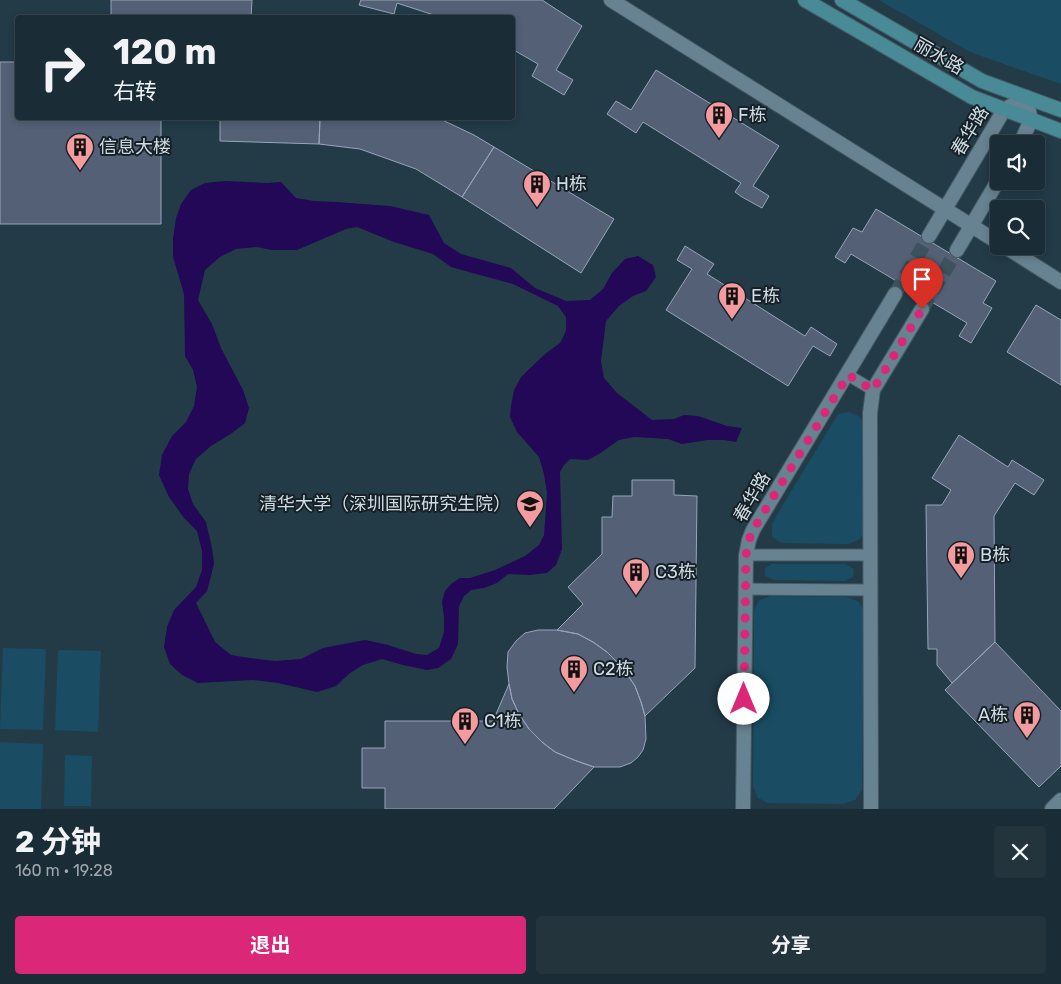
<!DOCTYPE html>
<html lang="zh">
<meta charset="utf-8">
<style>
body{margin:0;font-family:Rubik,"Noto Sans SC",sans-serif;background:#23343d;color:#f1f3f6;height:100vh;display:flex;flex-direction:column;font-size:19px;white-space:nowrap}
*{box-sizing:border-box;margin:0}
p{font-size:16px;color:#9fa7ad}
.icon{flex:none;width:28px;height:28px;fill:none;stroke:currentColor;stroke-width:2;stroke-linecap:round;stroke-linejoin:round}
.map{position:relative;height:809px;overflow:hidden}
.details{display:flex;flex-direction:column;background:#1a2c35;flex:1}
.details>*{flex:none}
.hud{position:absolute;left:15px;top:15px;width:500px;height:105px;border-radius:5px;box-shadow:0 2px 8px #0003,0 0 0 1px #384850;background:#1a2c35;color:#f1f3f6;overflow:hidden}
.tools{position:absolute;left:990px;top:135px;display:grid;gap:10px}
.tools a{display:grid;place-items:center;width:55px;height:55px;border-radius:5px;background:#1a2c35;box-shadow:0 2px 8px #0003,0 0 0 1px #384850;font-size:25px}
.pin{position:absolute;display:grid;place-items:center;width:42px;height:42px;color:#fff;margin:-51px -21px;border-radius:50% 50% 50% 0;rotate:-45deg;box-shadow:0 0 5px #0007}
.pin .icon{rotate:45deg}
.me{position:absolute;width:55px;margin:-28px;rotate:0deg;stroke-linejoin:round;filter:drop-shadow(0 0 4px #0008)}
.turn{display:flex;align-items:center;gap:18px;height:105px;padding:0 15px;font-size:22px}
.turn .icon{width:65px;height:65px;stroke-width:2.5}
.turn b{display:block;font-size:35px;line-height:42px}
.round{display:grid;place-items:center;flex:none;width:52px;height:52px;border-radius:5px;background:#23343d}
.head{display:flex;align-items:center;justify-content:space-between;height:85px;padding:0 15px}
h1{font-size:30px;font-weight:700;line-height:38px}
.primary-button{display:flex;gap:10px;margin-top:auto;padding:10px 15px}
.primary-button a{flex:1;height:58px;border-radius:5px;background:#db2777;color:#fff;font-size:20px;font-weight:700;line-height:58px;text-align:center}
.primary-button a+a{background:#23343d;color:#f1f3f6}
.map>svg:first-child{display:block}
.green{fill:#1a4d63}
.water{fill:#220856;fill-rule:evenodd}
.building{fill:#536075;stroke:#96a5bc}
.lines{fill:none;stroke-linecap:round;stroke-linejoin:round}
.minor-tunnel{stroke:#3c535e;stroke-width:14;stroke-dasharray:14 7;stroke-linecap:butt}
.service-casing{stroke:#445a64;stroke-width:13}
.minor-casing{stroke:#445a64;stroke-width:16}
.secondary-casing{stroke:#445a64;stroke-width:16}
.service{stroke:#678290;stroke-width:11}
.minor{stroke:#678290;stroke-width:14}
.secondary{stroke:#488a96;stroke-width:14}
.route{stroke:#db2777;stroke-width:9;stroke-dasharray:0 16.2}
.labels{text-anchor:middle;stroke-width:4;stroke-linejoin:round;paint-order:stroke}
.street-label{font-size:18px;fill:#cedce3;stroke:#162026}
.poi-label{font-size:18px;fill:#cedce3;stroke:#162026;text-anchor:start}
</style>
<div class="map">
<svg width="1061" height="809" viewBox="0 0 1061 809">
<rect width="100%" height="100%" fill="#223b47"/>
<path class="green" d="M879,0H1061V84L970,52Z
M849,412L859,416L864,423V533L859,540L848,544L782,543L772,537V524L781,508L838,414Z
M772,564H845L854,569L853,577L845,581L774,580L765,576V568Z
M772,596L846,597L858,601L864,610L862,790L855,800L843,804L768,803L758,798L753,787L754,610L759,600Z
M3,648L46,649L43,730L0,729Z
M58,650L101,651L98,732L55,730Z
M0,742L43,744L41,809H0Z
M65,755L92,756L91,806H64Z"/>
<path class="water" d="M226,181L267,183L281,182L296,198L314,201L336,202L390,206L429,215L444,243L461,254L511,268L535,288L566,301L590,300L603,289L612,273L625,259L638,256L653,265L656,277L646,291L633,296L619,306L606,321L601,361L604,378L617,393L652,420L674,419L684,415L698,416L727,426L742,428L736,442L724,440H707L682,444L668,439L634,437L619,440L599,454L588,460L570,459L564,465L560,472L562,549L556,565L547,573L530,575L508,574L497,583L484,588L471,590L464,596L459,606L458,644L451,659L438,668L427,670L403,665L382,659L363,665L350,673L336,686L317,692L278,683L253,680L198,683L182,675L170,664L164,647L167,627L174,610L196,587L202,570V551L197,531L184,518L169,497L159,475L162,455L172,436L186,422L194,406L197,387L193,370L185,356L184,294L173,257V238L176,218L181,204L191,190L205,183ZM357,227L394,242L433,254L451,267L513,284L558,306L566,317V331L560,343L545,354L521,377L514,390L511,406L510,417L517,432L539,457L544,474L547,493L544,535L539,545L525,556L495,570L470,578H460L451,584L445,591L442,602L444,617V632L439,648L427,655L416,654L388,645L365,640L323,648L301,659L275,661L243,657L231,655L215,642L196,603L207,591L214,564L212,548L206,522L193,504L188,489L189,474L196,459L211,446L232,433L245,423L249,408L243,390L221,348L212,324L198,300L205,270L220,257L236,249L257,247L272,250H297L346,229Z"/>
<path class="building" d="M111,0H252L251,18H111Z
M361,0H542L582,26L556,70L573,80L564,95L532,76L538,64L512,49V18H443L397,3L394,14L359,5Z
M0,62H18V118H161V224H0Z
M656,70L779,146L753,186L769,196L762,208L742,197L735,192L741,183L643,122L636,133L607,114L616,101L631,110Z
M220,118H320L319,144L220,141Z
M320,118H438L474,135L494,147L462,197L416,169L360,149L319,144Z
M494,147L614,219L581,273L462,197Z
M876,209L996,281L983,303L992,308L971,343L959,336L967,323L851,254L845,263L835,257L853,228L862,232Z
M685,246L714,264L707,274L805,336L811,327L837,344L830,356L813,346L788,386L666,310L692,269L677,260Z
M1036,305L1061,320V385L1007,352Z
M959,435L1008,467L1012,460L1044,480L1034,495L1015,483L994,516L995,642L952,683L937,665V649H928L926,505H942L951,490L932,478Z
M632,480H674V495L697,496L695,668L645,716L641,702L635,686L622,667L607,652L593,642L578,634L557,630L583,604L568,587L602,554V517H612L613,496H632Z
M538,630H557L578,634L593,642L607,652L622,667L635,686L641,702L645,716L646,739L643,750L638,757L631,763L620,767H594L574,760L555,752L542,742L529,729L519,714L512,699L509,684L507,667L508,652L516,641L525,633Z
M995,642L1061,711V766L1039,787L945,690Z
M509,684L512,699L519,714L529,729L542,742L555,752L574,760L594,767L554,809H385V788H362V748H385V721H493Z"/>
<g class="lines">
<path class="minor-tunnel" d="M895,294L929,236
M922,309L957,250"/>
<g class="service-casing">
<path id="service" d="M848,375L873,390
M746,555H871
M745,589L871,590"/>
</g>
<g class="minor-casing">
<path id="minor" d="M611,0L999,243
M929,236L1004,110L1026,97L1031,120L1020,144
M1004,246L1061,282
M957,250L999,179
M743,809L746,555L749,540L753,530L895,294
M871,809L870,413L873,390L922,309
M1052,809L1061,800"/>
</g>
<g class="secondary-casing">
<path id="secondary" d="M805,0L972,97L1061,131
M842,0L982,81L1061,110"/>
</g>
<use href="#service" class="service"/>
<use href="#minor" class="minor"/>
<use href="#secondary" class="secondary"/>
</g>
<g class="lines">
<path class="route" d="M744,699L746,555L749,540L753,530L848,375L873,390L922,309"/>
</g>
<defs>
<g id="building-pin" transform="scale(1.4375)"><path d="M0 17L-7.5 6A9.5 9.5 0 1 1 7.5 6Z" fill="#f49b9f" stroke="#162026"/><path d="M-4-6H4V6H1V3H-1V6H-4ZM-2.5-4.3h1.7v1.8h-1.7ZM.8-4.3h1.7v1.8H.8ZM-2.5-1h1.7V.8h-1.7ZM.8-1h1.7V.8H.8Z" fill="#111"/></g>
<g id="university-pin" transform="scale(1.4375)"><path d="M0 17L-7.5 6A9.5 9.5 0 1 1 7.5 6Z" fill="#f49b9f" stroke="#162026"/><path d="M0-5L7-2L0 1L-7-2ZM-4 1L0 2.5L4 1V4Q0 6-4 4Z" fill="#111"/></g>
</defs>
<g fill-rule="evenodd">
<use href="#building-pin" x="719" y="115"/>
<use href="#building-pin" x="80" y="147"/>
<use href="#building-pin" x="537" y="184"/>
<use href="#building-pin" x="732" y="296"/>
<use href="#university-pin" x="530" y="504"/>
<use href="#building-pin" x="961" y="555"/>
<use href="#building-pin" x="636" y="572"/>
<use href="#building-pin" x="574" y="669"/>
<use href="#building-pin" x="1027" y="715"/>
<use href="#building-pin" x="465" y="721"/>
</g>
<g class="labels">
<g class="street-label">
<text transform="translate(939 56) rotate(30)" y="6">丽水路</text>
<text transform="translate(970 131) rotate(-59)" y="6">春华路</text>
<text transform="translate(752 497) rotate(-60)" y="6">春华路</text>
</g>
<g class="poi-label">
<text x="738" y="121">F栋</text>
<text x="99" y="153">信息大楼</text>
<text x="556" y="190">H栋</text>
<text x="751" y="302">E栋</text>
<text x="511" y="510" text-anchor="end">清华大学（深圳国际研究生院）</text>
<text x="980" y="561">B栋</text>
<text x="655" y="578">C3栋</text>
<text x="593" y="675">C2栋</text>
<text x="1008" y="721" text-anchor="end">A栋</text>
<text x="484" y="727">C1栋</text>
</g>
</g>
</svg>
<div class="tools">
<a><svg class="icon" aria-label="sound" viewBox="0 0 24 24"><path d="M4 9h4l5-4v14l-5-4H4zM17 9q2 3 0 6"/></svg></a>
<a><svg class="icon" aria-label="search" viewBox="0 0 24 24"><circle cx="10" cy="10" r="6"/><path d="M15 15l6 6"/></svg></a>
</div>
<div class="pin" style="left:922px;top:309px;background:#d93025"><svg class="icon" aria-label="arrive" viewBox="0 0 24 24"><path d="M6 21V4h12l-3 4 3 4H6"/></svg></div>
<svg class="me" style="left:744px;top:699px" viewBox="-20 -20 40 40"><circle r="19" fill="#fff"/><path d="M0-13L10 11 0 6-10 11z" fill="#db2777"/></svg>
<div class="hud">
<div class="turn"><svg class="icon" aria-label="right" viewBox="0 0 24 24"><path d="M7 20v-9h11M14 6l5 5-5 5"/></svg><div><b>120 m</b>右转</div></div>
</div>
</div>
<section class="details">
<div class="head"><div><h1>2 分钟</h1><p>160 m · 19:28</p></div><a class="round"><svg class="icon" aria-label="close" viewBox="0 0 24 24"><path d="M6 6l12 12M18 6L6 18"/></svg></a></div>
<div class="primary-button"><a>退出</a><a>分享</a></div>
</section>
